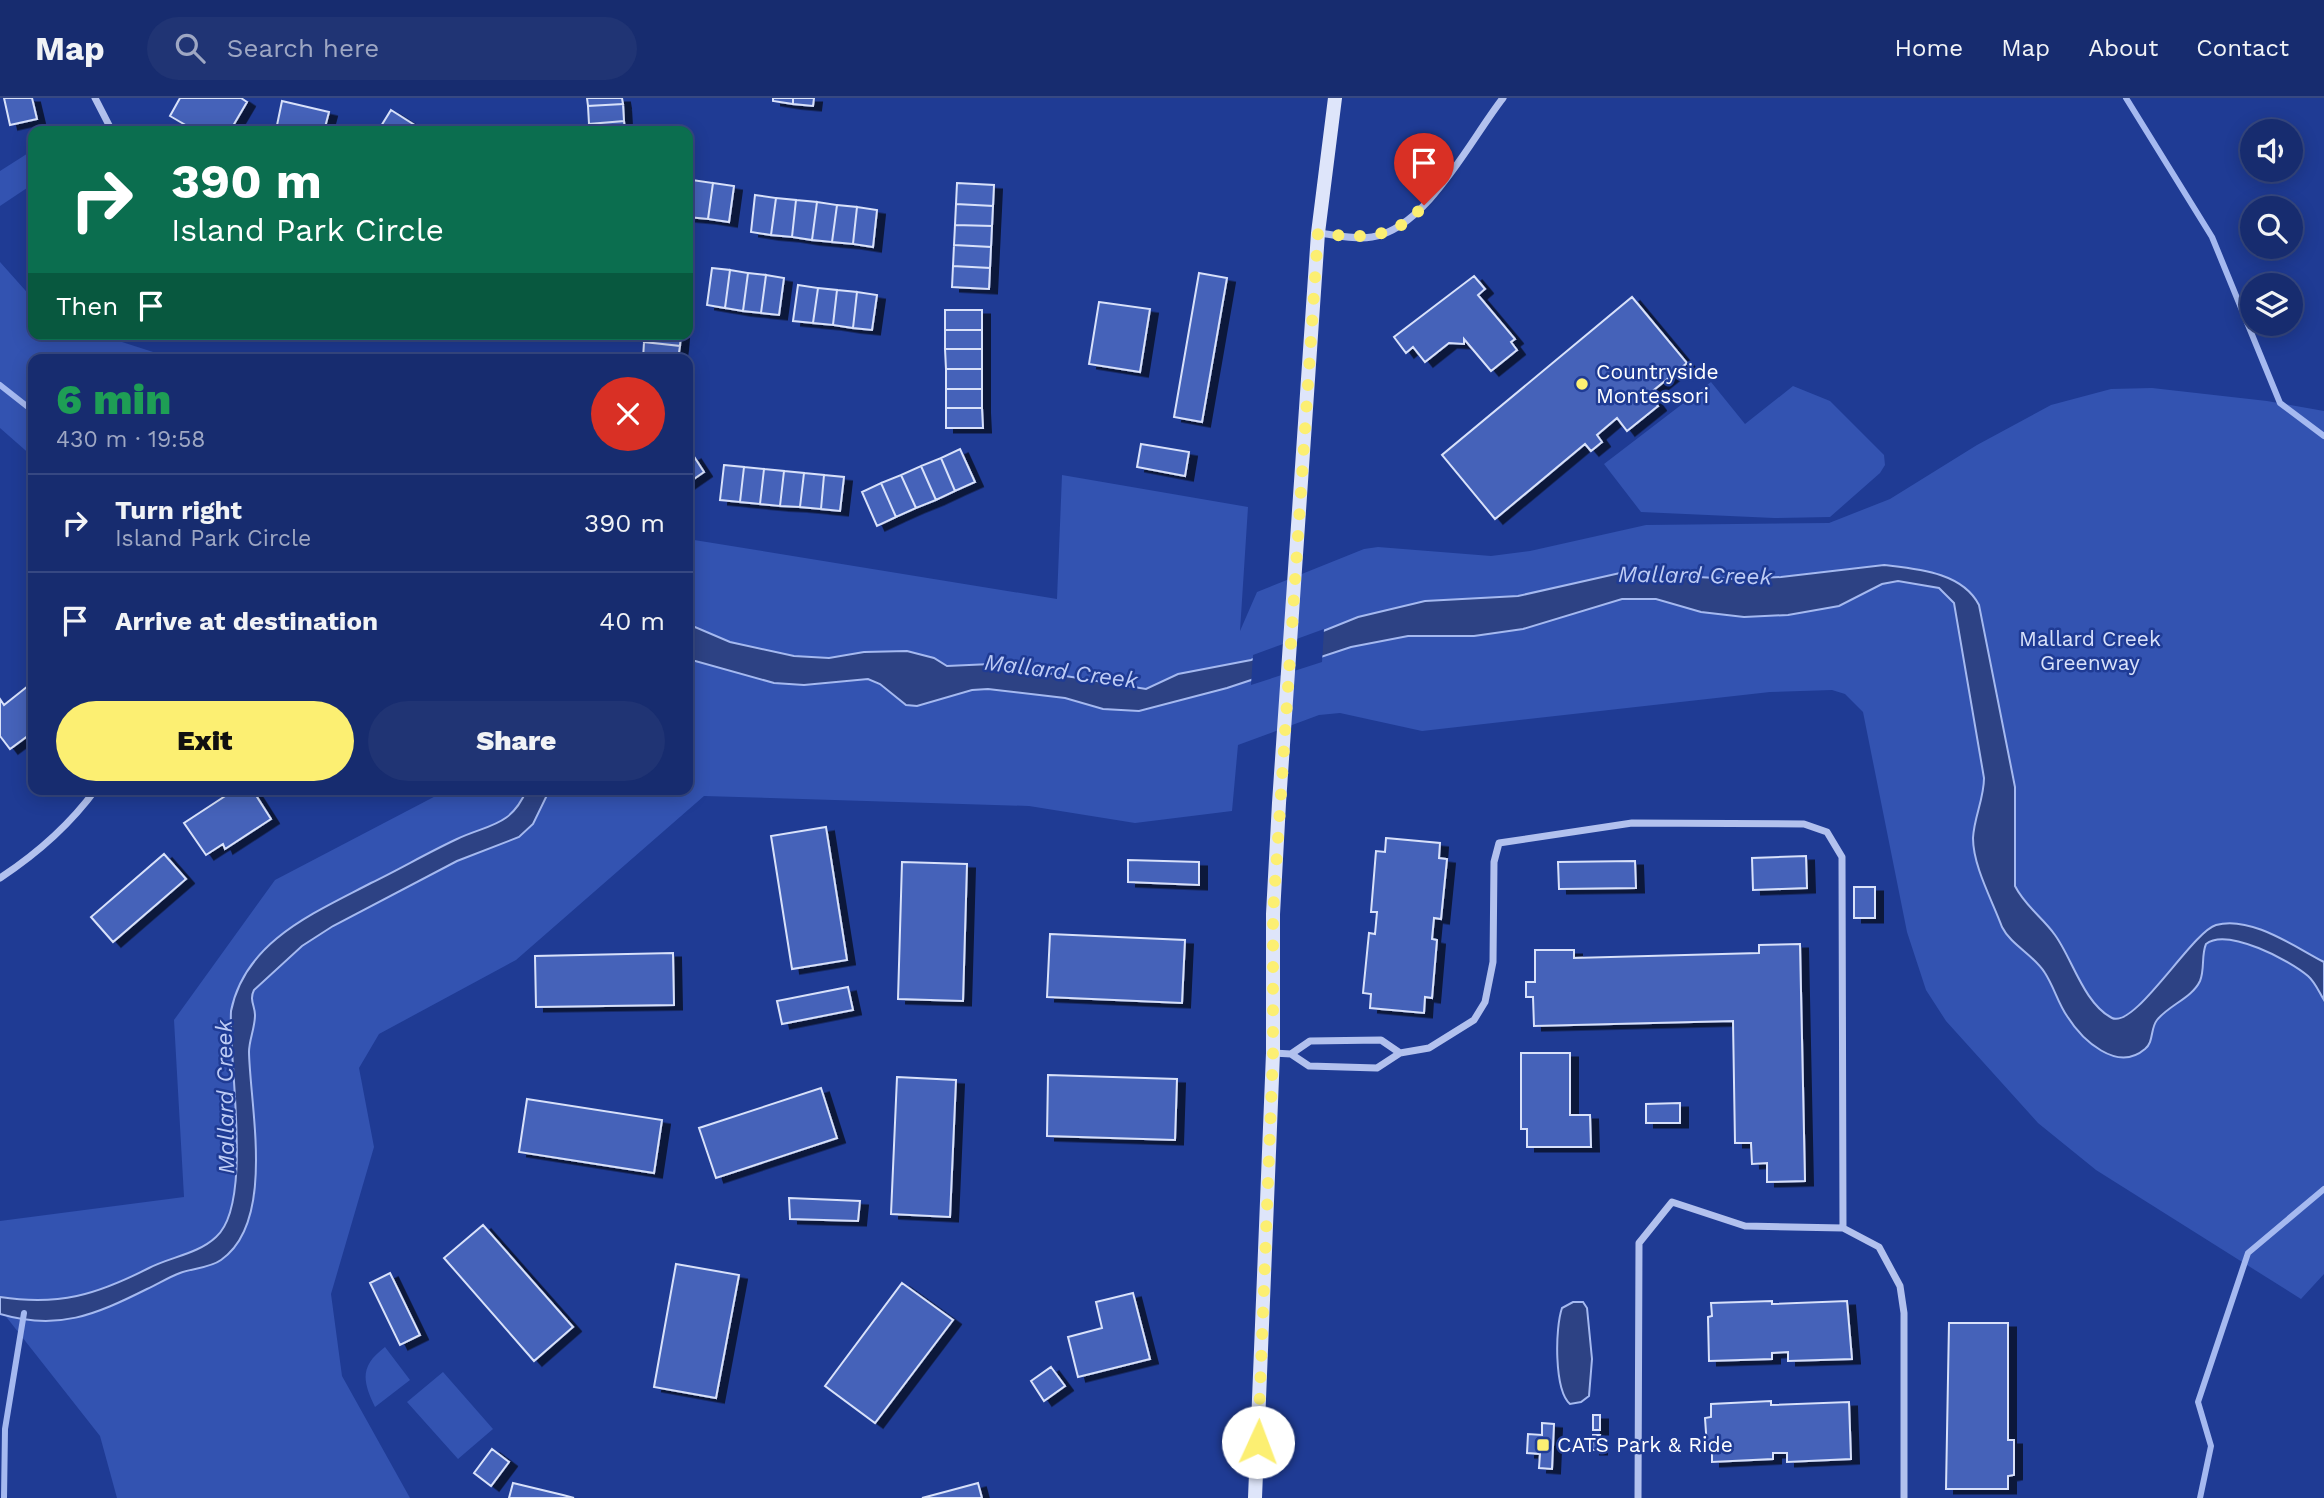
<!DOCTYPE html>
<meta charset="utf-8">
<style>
body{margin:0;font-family:"Work Sans",sans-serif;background:#203474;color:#f1f3f6;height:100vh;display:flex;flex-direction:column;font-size:26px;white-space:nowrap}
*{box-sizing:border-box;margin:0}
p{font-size:23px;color:#9ea7c3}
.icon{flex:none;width:38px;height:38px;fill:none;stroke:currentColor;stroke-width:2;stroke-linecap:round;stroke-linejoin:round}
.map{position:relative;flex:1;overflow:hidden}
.side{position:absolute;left:28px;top:256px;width:665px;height:441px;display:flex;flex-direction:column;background:#172c6f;border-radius:14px;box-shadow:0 4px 18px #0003,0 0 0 2px #364882}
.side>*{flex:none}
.guide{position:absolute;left:28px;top:28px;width:665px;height:214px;border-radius:14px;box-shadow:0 4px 18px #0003,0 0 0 2px #364882;background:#0b6e4f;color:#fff;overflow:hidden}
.buttons{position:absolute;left:2240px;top:21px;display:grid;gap:14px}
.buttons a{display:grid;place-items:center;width:63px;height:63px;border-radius:50%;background:#172c6f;box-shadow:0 4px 18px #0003,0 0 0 2px #364882;font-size:35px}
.pin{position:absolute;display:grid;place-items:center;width:60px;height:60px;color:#fff;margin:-72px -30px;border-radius:50% 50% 50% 0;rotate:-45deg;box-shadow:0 0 7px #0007}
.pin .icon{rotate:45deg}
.me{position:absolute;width:77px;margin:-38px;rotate:2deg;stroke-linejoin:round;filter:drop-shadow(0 0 5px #0008)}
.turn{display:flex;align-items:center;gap:24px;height:147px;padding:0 28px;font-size:32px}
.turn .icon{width:91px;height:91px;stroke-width:2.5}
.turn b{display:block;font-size:49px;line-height:60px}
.then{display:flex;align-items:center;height:66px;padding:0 28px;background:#0003;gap:14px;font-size:26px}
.round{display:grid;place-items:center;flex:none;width:74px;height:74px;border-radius:37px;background:#203474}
.headline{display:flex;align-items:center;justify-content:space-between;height:119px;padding:0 28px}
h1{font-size:42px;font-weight:800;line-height:52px;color:#1e9e55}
.button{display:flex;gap:14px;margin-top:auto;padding:14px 28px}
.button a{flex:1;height:80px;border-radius:42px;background:#fcef72;color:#111;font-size:28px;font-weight:800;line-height:80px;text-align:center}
.button a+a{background:#203474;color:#f1f3f6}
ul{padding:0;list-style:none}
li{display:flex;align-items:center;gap:21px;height:98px;padding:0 28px;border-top:2px solid #364882}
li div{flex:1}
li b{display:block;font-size:26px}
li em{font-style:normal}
header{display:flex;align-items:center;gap:42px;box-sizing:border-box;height:98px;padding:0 35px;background:#172c6f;border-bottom:2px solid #364882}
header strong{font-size:33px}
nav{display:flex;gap:38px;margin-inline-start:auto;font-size:24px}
.search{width:490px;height:63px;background:#203474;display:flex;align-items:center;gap:18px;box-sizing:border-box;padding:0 24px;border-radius:38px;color:#9ea7c3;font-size:26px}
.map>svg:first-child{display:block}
.green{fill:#3353b1}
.water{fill:#2d4284;stroke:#a5b9f0;stroke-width:2}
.pier{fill:#1f3b94}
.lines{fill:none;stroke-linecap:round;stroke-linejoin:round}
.stream{stroke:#a5b9f0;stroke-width:6}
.building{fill:#4462b9;stroke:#d8e1fa;stroke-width:2;filter:url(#shadow)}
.street{stroke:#b2c1ee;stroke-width:7}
.secondary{stroke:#dee5fa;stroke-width:14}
.route{stroke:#fcef72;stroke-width:12;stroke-dasharray:0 21.6}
.poi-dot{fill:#fcef72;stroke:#1f3b94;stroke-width:2.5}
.labels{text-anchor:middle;stroke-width:5;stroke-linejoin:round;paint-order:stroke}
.poi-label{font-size:21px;fill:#fff;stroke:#1f3b94;text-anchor:start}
.park-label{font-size:21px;fill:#d8e1fa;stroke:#1f3b94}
.water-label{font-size:23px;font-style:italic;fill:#beccf5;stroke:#1f3b94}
</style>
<header>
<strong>Map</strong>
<div class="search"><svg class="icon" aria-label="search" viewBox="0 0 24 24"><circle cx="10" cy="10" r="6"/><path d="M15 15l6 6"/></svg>Search here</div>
<nav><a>Home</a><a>Map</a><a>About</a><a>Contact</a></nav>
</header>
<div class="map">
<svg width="2324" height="1400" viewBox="0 0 2324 1400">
<defs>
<filter id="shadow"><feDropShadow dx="8" dy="4.5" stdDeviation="0" flood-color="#0009"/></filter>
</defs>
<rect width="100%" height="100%" fill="#1f3b94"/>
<path class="green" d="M33,52V86L0,108V73Z
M0,164L33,201V236H97L175,261H33V359L0,330Z
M1711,284L1745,326L1793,288L1830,303L1884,357L1885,367L1880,375L1830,419L1774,420L1641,414L1604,366Z
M2152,290L2267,303L2324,313V1176L2301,1201L2096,1072L2038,1025L1946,923L1926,892L1907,834L1863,614L1845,596L1832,592L1770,594L1422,633L1340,615L1319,617L1238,647L1232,713L1135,725L1029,708L704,698L516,862L379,936L359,970L374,1049L331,1196L342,1278L410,1400H117L100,1338L0,1211V1123L184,1099L174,922L275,782L449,691H688V441L1057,501L1062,377L1248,409L1240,533L1257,494L1364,451L1378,449L1491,458L1530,453L1646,427L1829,425L1890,401L1977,347L2051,307L2111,291Z
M385,1249L410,1282L375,1309C362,1282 360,1268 385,1249Z
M443,1274L493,1331L458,1361L407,1304Z"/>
<path class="water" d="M1884,467C1917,471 1962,474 1979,507L2015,689V788C2025,808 2043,820 2055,837C2072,860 2084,906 2112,920C2135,931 2192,834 2216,827C2250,817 2295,849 2324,864V902C2319,894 2315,884 2308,878C2291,863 2227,829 2206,846C2201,858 2205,871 2200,883C2192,900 2169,907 2157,922C2150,931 2154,944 2145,951C2117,975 2082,942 2067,918C2058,905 2054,889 2045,875C2034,857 2011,847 2002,829C1992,802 1973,768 1973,740C1974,719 1984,701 1984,680L1954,505L1939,490L1898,483L1882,486L1839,508L1788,517L1744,519L1701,514L1656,501H1622L1523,531L1474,538H1408L1351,549L1227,590L1139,613L1103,611L1065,600L988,591L972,592L917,608L906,607L880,586L868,581L804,587L774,585L688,561V526L730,544L794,558L829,560L864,554L907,553L934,560L947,568L991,566L1146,591L1178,576L1251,562L1358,519L1425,503L1518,498L1620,475L1736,481L1781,479Z
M527,691H550L533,726L519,739L457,763L333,828L302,848L254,892C249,902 255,908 255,917C255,930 249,942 249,954C250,1009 276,1124 221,1162C210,1170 193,1170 180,1175C169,1179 158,1186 147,1191C95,1217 58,1233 0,1216V1199C59,1208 96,1197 149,1170C170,1159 198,1156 216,1139C254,1106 228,963 231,913C245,843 314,815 371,785C400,771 427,755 457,741C489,726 511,729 527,691Z
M1573,1204H1583L1587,1210L1592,1261L1589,1298L1581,1304L1570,1306C1554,1292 1555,1230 1562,1210Z"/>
<path class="pier" d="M1324,531L1322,564L1251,587L1253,557Z"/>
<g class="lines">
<path class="stream" d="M2126,0L2212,139L2280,305L2324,338
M0,287L33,313
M4,1400L5,1331L24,1215
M2200,1400L2211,1348L2198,1304L2248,1155L2324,1091"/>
</g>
<path class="building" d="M4,0H32L37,21L10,27Z
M180,0H241L247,4L230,33H196L170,18Z
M587,0H622L623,6L588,8Z
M773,0H793V6L773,3Z
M793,0H814L813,8L793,6Z
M282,3L329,14L324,33L276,32Z
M623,6L624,23L589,26L588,8Z
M391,12L424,33H378Z
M624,23L625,33H590L589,26Z
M688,82H692L688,112Z
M692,82L713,85L708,121L688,119Z
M713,85L734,88L729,124L708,121Z
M957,85L994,87L993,108L956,106Z
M755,97L776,100L771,137L751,134Z
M776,100L796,102L792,139L771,137Z
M796,102L817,104L812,142L792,139Z
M817,104L837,107L832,144L812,142Z
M956,106L993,108L992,128L955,127Z
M837,107L857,109L853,146L832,144Z
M857,109L877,112L873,149L853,146Z
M955,127L992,128L991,149L954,147Z
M954,147L991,149L990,170L953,168Z
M953,168L990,170L989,191L952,189Z
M712,170L730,172L725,210L707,207Z
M730,172L748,175L743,213L725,210Z
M748,175L766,177L761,215L743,213Z
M1199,175L1227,180L1202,324L1174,319Z
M766,177L784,180L779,217L761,215Z
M1474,178L1485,191L1478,197L1515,241L1511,244L1517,252L1491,273L1464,241V246L1449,245L1425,264L1413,249L1406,255L1394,239Z
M798,187L818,190L813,225L793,223Z
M818,190L837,192L833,227L813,225Z
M837,192L857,194L853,230L833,227Z
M857,194L877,197L872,232L853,230Z
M1632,199L1687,265L1649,296L1658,308L1627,333L1617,320L1597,337L1602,344L1591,353L1585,346L1495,421L1442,357Z
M1099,204L1150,211L1140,274L1089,266Z
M945,212H982V232H945Z
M945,232H982V251H945Z
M645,236H681L680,248L644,244Z
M644,244L680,248L678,261H643Z
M945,251H982V271H946Z
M946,271H982V291H946Z
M946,291H982V310H946Z
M946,310H982L983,330H946Z
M1141,346L1189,354L1185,378L1137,369Z
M960,351L975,384L955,393L941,360Z
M693,357L704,374L688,385V360Z
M941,360L955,393L936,402L921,368Z
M724,367L744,369L740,404L720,402Z
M921,368L936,402L916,410L901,377Z
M744,369L764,371L760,406L740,404Z
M764,371L784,373L780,408L760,406Z
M784,373L804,375L800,409L780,408Z
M804,375L824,377L821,411L800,409Z
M824,377L844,379L840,413L821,411Z
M901,377L916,410L896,419L881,385Z
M881,385L896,419L877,428L862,394Z
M33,584V634L10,651L0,638V601L4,607Z
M236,691H252L271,721L225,751L223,746L206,757L184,725Z
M826,729L847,862L792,871L771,738Z
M1386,740L1440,745L1439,760L1447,761L1441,821L1434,820L1432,841L1437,842L1432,900L1425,899L1424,915L1370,910L1371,896L1363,895L1369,835L1375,836L1377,814H1371L1376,753L1385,754Z
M164,756L186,781L113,844L91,819Z
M1806,758L1807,790L1753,792L1752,760Z
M1128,762L1199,764V787L1128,784Z
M1635,763L1636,790L1559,791L1558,764Z
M902,764L967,766L963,903L898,901Z
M1854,789H1875V820H1854Z
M1050,836L1185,842L1182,905L1047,899Z
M1800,846L1805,1083L1767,1084V1065L1752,1066L1751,1045H1735L1733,923L1534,928L1533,899H1526V884H1535V852H1574V860L1759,855V847Z
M673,855L674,907L536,909L535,858Z
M848,889L853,912L782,926L777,903Z
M1521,955H1570V1017H1590L1591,1049H1527V1031H1521Z
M1048,977L1177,981L1175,1042L1047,1038Z
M897,979L956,982L950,1119L891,1116Z
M821,990L837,1040L716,1080L699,1030Z
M527,1001L662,1022L654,1075L519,1054Z
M1680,1005V1025H1646V1006Z
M789,1100L860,1103L858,1123L790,1121Z
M483,1127L573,1229L534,1263L444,1160Z
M676,1166L739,1177L716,1300L654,1289Z
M390,1175L420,1237L400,1247L370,1185Z
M902,1185L953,1222L875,1325L825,1288Z
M1133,1195L1150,1261L1078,1279L1068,1239L1102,1230L1096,1204Z
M1772,1203V1206L1847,1203L1852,1261L1788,1263V1254L1772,1255V1261L1709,1263L1708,1219L1712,1218L1711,1205Z
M1949,1225H2008V1342H2014V1377L2008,1378V1391H1946Z
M1051,1269L1065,1288L1044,1303L1031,1283Z
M1771,1303V1307L1849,1304L1851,1361L1787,1364V1355H1773V1361L1712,1364V1349H1707L1705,1320L1711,1319V1306Z
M1593,1317H1600V1332H1593Z
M1542,1325L1554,1326L1552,1371L1539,1370L1540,1356L1527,1355L1528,1336L1542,1337Z
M1593,1337H1600L1599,1352H1592Z
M492,1351L509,1364L491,1388L474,1375Z
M513,1385L563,1397L574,1400H509Z
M978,1385L982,1400H922L952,1392Z"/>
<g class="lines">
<path class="street" d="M95,0L112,33
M1318,135C1336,137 1355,142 1372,139C1427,130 1470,42 1503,0
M0,780C38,755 69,728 96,691
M1273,955L1291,956L1309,968L1377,970L1400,955L1429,950L1474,922L1485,904L1493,864L1494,764L1499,745L1632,725L1804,726L1827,734L1842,759L1843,1130
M1291,956L1310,943L1381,942L1400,955
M1638,1400L1639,1145L1672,1104L1745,1128L1843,1130L1879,1149L1900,1188L1904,1215V1400"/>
<path class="secondary" d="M1255,1400L1273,955V816L1279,705L1318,135L1335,0"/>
</g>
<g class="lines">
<path class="route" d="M1258,1344L1273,955V816L1318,135C1360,140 1394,143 1424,107"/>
</g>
<g class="poi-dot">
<circle cx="1582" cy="286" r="7"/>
<rect x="1536" y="1340" width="14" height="14" rx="3.5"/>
</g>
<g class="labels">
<g class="poi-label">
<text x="1596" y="281">Countryside<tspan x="1596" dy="24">Montessori</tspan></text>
<text x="1557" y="1354">CATS Park &amp; Ride</text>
</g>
<g class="park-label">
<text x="2090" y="548">Mallard Creek<tspan x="2090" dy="24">Greenway</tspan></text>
</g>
<g class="water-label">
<text transform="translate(1695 477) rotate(1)" y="8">Mallard Creek</text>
<text transform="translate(1061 573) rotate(7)" y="8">Mallard Creek</text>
<text transform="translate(225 999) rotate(-91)" y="8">Mallard Creek</text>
</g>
</g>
</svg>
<div class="buttons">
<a><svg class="icon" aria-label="sound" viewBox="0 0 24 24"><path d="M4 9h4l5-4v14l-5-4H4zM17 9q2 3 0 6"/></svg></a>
<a><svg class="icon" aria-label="search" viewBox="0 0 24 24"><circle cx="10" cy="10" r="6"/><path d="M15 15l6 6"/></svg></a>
<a><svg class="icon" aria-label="layers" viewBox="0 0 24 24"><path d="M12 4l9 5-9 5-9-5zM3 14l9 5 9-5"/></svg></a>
</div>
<div class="pin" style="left:1424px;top:107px;background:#d93025"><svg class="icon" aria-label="arrive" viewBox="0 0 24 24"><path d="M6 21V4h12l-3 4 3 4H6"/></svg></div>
<svg class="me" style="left:1258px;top:1344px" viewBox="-20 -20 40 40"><circle r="19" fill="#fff"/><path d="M0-13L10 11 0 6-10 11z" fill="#fcef72"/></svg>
<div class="guide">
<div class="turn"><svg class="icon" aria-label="right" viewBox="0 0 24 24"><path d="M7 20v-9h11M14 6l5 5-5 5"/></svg><div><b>390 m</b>Island Park Circle</div></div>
<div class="then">Then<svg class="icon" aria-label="arrive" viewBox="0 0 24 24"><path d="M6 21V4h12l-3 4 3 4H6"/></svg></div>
</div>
<section class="side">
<div class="headline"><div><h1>6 min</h1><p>430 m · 19:58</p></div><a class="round" style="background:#d93025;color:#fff"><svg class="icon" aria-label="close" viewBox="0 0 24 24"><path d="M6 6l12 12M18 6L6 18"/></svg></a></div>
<ul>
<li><svg class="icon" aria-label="right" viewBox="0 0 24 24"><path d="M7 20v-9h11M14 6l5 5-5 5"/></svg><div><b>Turn right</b><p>Island Park Circle</p></div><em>390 m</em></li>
<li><svg class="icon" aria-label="arrive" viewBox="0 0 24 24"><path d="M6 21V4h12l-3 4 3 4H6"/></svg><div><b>Arrive at destination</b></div><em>40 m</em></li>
</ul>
<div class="button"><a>Exit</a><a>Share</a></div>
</section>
</div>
